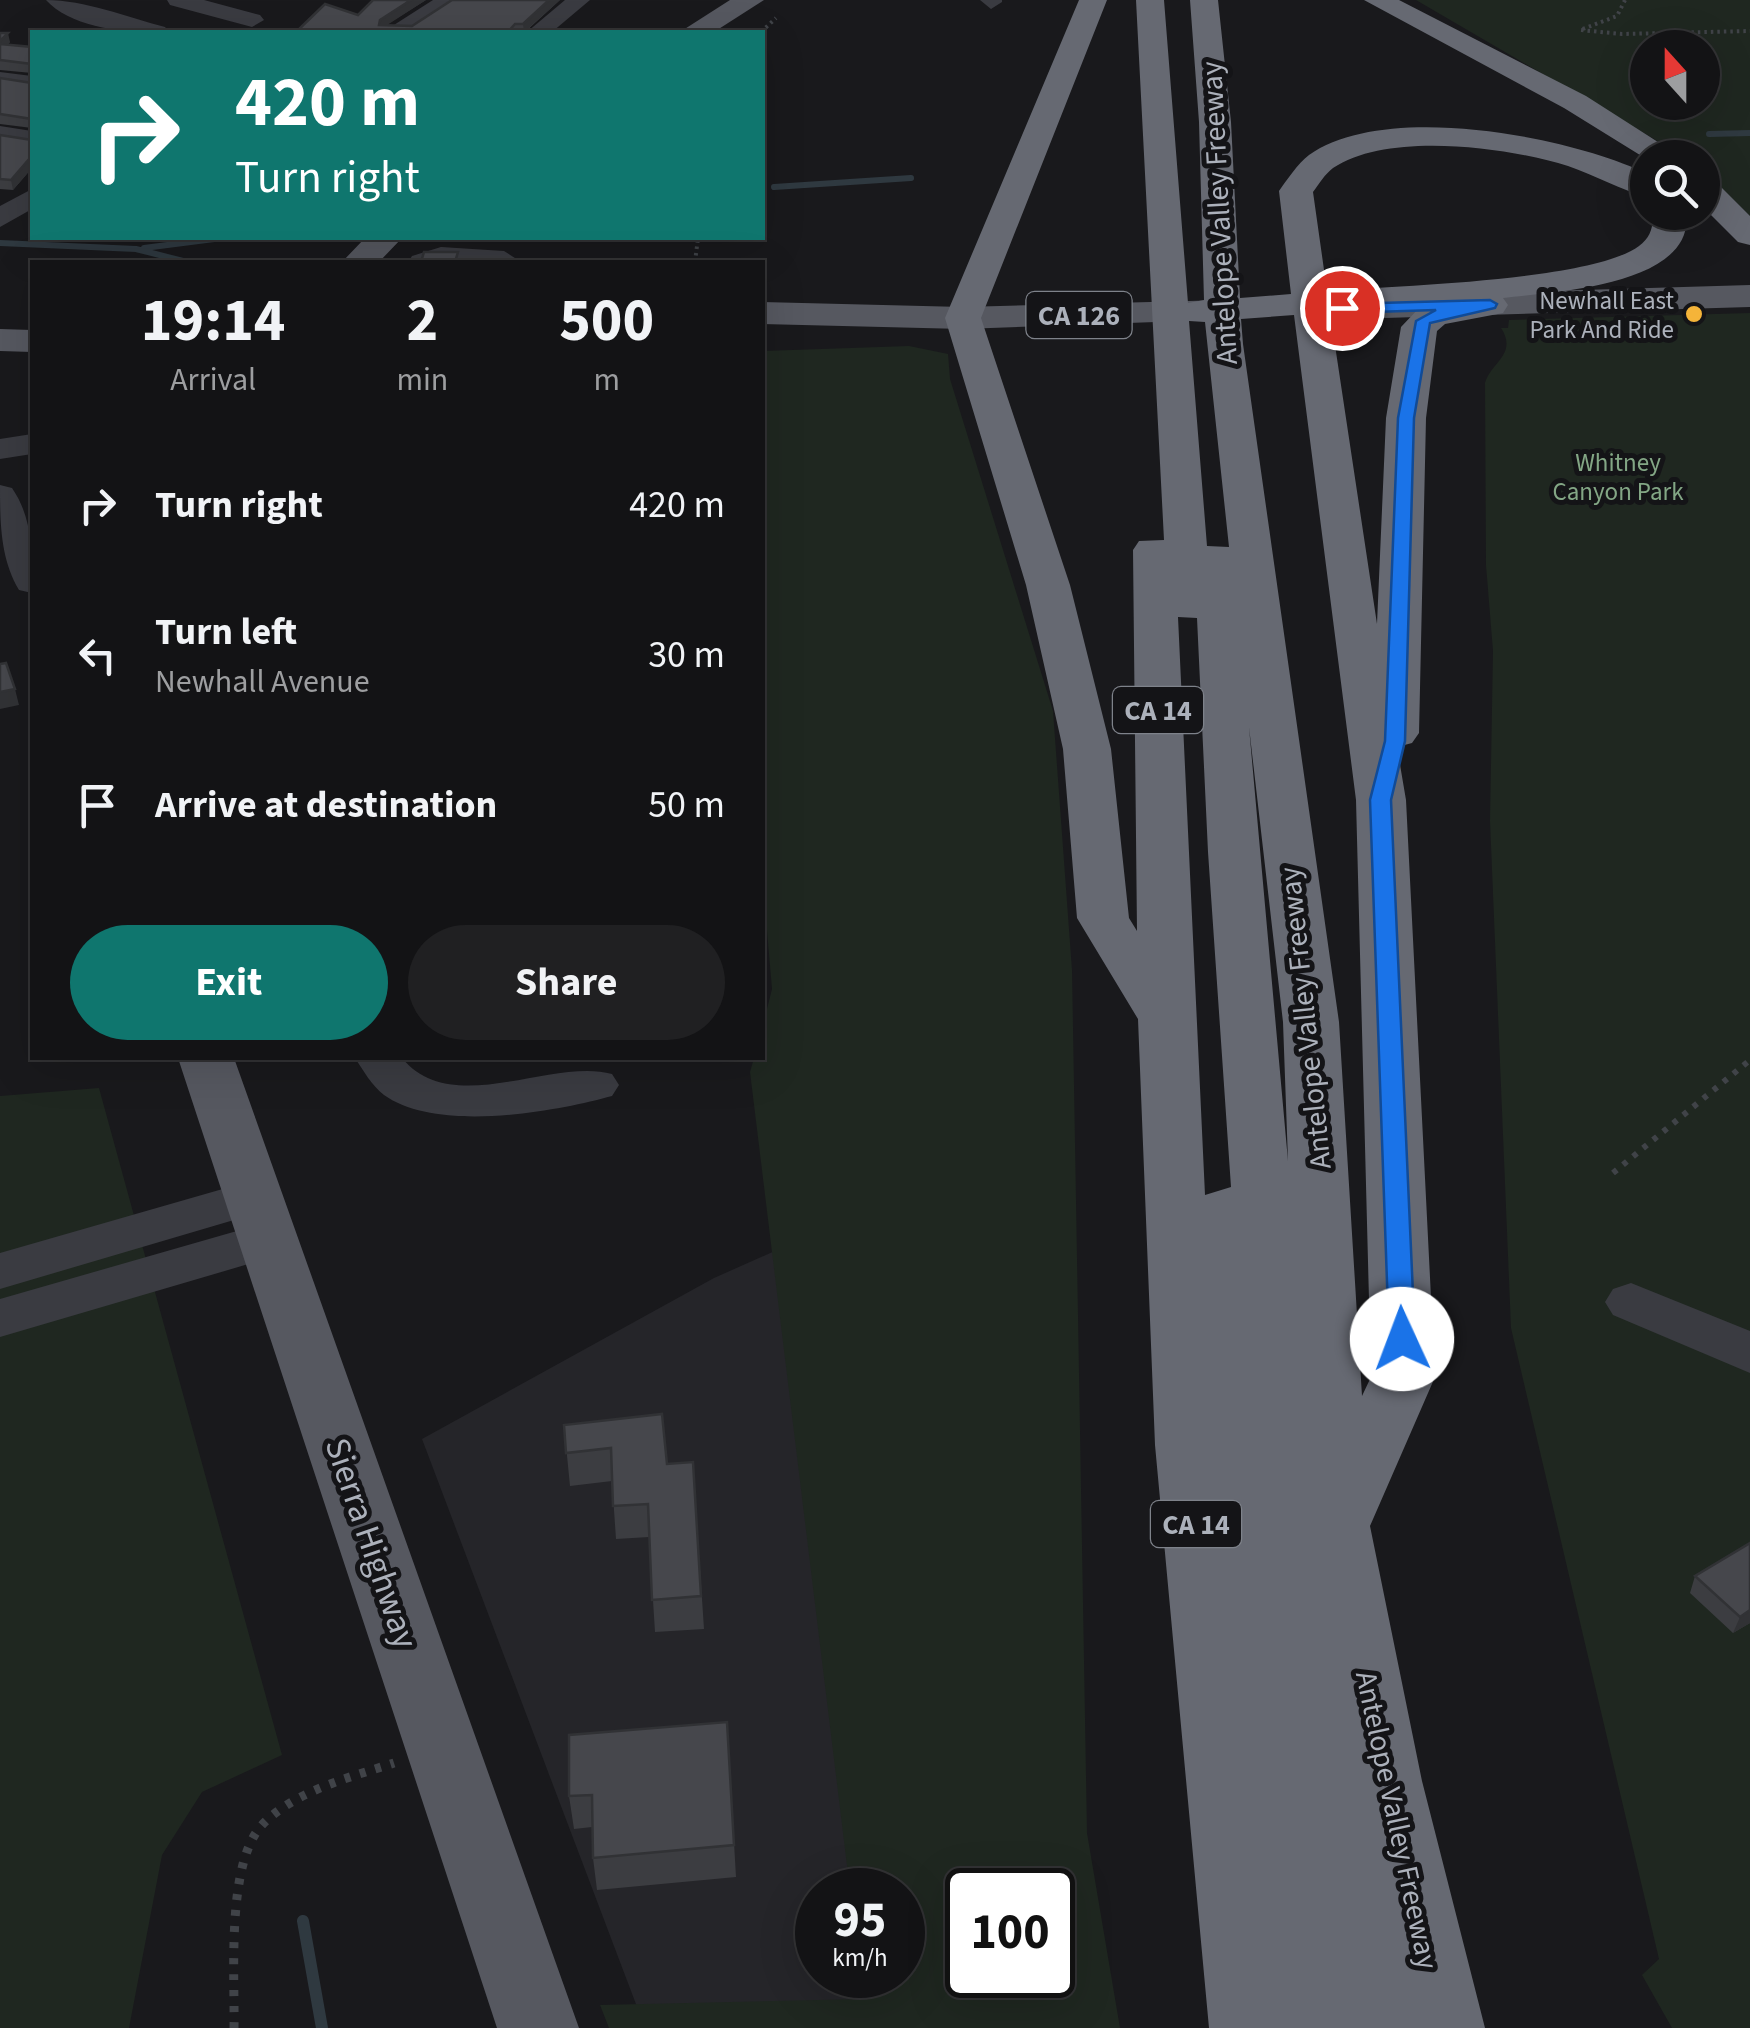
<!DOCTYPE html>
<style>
body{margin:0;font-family:"Source Sans 3",sans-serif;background:#202022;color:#f1f3f6;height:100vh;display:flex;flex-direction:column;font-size:38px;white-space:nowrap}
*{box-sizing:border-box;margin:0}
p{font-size:32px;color:#9d9ea0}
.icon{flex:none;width:55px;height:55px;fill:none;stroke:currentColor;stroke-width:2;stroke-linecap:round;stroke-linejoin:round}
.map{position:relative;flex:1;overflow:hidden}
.side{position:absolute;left:30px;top:260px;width:735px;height:800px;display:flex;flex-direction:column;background:#131315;border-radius:0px;box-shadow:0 10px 40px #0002,0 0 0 2px #323234}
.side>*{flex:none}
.banner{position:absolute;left:30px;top:30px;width:735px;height:210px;border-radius:0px;box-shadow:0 10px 40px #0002,0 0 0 2px #323234;background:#0f766e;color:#fff;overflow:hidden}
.needle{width:65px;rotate:339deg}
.controls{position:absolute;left:1630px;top:30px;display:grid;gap:20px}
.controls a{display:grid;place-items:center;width:90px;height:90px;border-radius:50%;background:#131315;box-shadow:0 10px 40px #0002,0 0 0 2px #323234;font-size:50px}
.speed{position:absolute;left:795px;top:1868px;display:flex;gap:20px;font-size:50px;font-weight:700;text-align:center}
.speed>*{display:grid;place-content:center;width:130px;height:130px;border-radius:50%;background:#131315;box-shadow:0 10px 40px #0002,0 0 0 2px #323234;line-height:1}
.speed small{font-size:25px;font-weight:400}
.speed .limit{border:5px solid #111;border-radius:15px;background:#fff;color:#111}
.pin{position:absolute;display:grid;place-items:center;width:85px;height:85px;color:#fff;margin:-42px;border:5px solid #fff;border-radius:50%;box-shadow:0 2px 10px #0007}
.me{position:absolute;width:110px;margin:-55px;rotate:358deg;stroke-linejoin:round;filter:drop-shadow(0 0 8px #0008)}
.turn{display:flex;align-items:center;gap:35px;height:210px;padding:0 40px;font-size:45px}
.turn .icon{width:130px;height:130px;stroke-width:2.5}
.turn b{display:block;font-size:70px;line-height:85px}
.eta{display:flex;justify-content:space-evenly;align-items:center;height:170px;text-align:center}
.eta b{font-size:60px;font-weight:700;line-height:70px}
.primary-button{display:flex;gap:20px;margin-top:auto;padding:20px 40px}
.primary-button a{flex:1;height:115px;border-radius:60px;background:#0f766e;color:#fff;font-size:40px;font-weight:700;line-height:115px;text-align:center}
.primary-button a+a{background:#202022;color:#f1f3f6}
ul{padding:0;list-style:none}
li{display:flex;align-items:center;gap:30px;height:150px;padding:0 40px}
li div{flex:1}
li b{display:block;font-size:38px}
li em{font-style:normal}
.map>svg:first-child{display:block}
.built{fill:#252529}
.green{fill:#1f2720;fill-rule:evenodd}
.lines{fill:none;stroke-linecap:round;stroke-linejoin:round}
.stream-far1{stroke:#2f3940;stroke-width:6}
.stream{stroke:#2f3940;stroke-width:12}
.path-far2{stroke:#404348;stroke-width:4;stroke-dasharray:2.5 4;stroke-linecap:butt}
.path-far1{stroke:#404348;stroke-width:6;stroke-dasharray:5 8;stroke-linecap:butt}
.path{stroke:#404348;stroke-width:9;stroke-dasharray:6 10;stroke-linecap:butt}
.minor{fill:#3a3b41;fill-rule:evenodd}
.major{fill:#565860;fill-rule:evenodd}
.highway{fill:#666972;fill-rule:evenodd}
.wall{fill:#3c3d41}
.shaded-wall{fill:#313235}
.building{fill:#46474c;stroke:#313235;stroke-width:2.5}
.route{fill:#1a73e8;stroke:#114b97;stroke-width:2.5}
.poi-dot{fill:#f5b439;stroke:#141417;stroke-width:4}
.labels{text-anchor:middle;stroke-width:10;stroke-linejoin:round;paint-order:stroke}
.far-poi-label{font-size:25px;fill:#acb1bb;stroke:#141417;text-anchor:end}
.far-park-label{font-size:25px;fill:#83a685;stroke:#141417}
.shield{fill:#141417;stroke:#7e828a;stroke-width:2.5}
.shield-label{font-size:28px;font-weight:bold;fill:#acb1bb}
.street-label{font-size:30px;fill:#acb1bb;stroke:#141417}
.near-street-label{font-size:35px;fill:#acb1bb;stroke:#141417}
</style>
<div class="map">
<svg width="1750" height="2028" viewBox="0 0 1750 2028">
<rect width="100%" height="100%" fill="#19191c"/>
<path class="built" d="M777,1250L852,1890H818V1975H862L864,1999L642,2020L422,1439L714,1278Z"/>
<path class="green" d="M1416,0H1750V216L1703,170L1702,158L1685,157ZM1648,48H1702V102H1648Z
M1750,313V2028H1672L1642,1975L1659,1959L1511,1328L1490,821L1493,651L1486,565L1485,383C1491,362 1518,354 1501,328H1508L1509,320Z
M909,346L948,354L950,379L1053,711L1072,970L1087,1833L1120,2028H609L600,2005L863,1999L861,1975H902V1890H850L750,1072L754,1058H762L763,1025L772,989L762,872L763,351ZM1052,1890V1975H968V1890Z
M99,1088L282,1755L202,1792L162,1855L129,2028H0V1096Z"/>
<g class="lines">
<path class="stream-far1" d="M1709,134L1750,133
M774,187L911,178
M0,243L136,249L187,262
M144,248L222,238"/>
<path class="stream" d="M303,1921L322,2028"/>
<path class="path-far2" d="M1625,0L1617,16L1580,30L1622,34L1750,31
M761,32L776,18
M695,262L698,238"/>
<path class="path-far1" d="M1613,1173L1750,1060"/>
<path class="path" d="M234,2028C235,1976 226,1864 262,1825C294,1791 351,1777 394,1763"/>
<path class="minor" d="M46,0C85,0 126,17 165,27L169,32C132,34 72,29 46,0Z
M167,0H204L260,15L264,20L252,27L170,5Z
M433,0H460L411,32H383Z
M565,0H590L552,32H527Z
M980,0H1002V2L991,9Z
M0,72L32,76V90L0,86Z
M0,126L32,131V147L0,142Z
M32,189V209L0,227V206Z
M441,247L504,251L518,260L408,262L412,256Z
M32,434V454L0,459V439Z
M0,485L12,488C34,520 32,556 32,593L19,590C0,558 0,521 0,485Z
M355,1058H402C452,1119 552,1057 612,1074L619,1085L612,1096C554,1112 437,1133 384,1095C372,1086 363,1070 355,1058Z
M254,1180L271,1185L279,1197L271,1209L0,1289V1253Z
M268,1222L286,1227L293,1240L286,1253L0,1337V1299Z
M1631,1283L1750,1331V1373L1613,1315L1605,1302L1613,1289Z"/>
<path class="major" d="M730,0H764L714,32H680Z
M365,238H402L379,262H342Z
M1750,285V307L1318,320L1305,317L1300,309L1305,301L1318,298Z
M1227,300L1240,303L1245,311L1240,319L963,329L762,324V302L963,307Z
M0,329L32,330V352L0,351Z
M178,1058H234L579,2028H497Z"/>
<path class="highway" d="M1079,0H1107L981,318L1070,585L1111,749L1129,918L1137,931L1133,550L1139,541L1164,540L1136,0H1164L1188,303L1204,300L1199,122L1190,0H1218L1231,122L1240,298L1291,294L1279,191C1287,180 1298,163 1309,155C1385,101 1569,136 1648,174V197C1620,190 1595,175 1568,166C1507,147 1388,131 1333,168C1325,174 1319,184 1313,192L1327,291C1393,286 1592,281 1639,246C1651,237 1654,226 1652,212H1686C1697,286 1551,292 1503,298L1508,305L1503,313L1445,324L1437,331L1426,418L1419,733L1412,743L1397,747L1406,800L1435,1377L1370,1526L1422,1781L1485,2028H1209L1155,1445L1138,1019L1077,918L1063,749L1026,585L945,318ZM1433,304L1420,307L1401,327L1386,418L1377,624L1330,312ZM1294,315L1356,800L1371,1377L1362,1396L1339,1022L1243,344L1241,319ZM1189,321L1205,322L1229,547L1207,546ZM1178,617L1197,618L1208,852L1231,1187L1205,1195ZM1249,727L1283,1022L1288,1161Z
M1364,0H1399L1586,96L1683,158L1648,160L1564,108Z
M1702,177L1714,180L1750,216V245L1738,242L1702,206Z"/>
</g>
<path class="wall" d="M426,0L386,25L412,26L560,0L525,32H296L358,15Z
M0,33L10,42L7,45L32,47V73L0,70Z
M0,78L32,83V128L0,124Z
M32,128V168L13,190L0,189V135L32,140Z
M564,1425L667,1464L693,1462L704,1629L655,1632L649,1537L616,1539L612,1481L570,1486Z
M1750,1543V1623L1733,1633L1690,1593L1695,1576Z
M727,1722L736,1877L597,1890L593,1858L592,1827L574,1829L569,1796Z"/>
<path class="shaded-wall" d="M411,0H426L381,29L379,25L380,20Z
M549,0H560L524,32L523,24Z
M8,33L10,42L0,52V41Z
M30,158L32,168L13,190L11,180Z
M15,689L19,705L0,709V692Z
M1750,1610V1623L1733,1633L1740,1617Z"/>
<path class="building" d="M373,0H411L380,20L379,25L412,26L452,0H549L523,24H515L508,32H296L325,4L358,15Z
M0,33H8L0,41Z
M0,44L32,47V64L0,60Z
M32,77V119L0,114V78L32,83Z
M32,128V158H30L11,180L0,179V135L32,140Z
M424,252H458L455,262H421Z
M6,663L15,689L0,692V664Z
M662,1414L667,1464L693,1462L701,1596L652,1600L648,1504L613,1506L611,1448L566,1453L564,1425Z
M1750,1543V1610L1740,1617L1695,1576Z
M727,1722L734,1845L593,1858L592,1795L569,1796V1735Z"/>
<path class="route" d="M1490,300L1497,304L1495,308L1430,323L1414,418L1405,741L1391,800L1415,1339L1402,1349L1389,1339L1370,800L1385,741L1398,418L1416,321L1436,310L1342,313L1335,308L1342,304Z"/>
<circle class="poi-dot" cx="1694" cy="314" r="10"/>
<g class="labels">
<g class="far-poi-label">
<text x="1674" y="309">Newhall East<tspan x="1674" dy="29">Park And Ride</tspan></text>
</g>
<g class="far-park-label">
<text x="1618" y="471">Whitney<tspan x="1618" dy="29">Canyon Park</tspan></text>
</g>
<g class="shield">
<rect x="1026.5" y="292" width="105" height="46" rx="8"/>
<rect x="1113" y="687" width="90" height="46" rx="8"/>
<rect x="1151" y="1501" width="90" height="46" rx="8"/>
</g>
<g class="shield-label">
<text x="1079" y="325">CA 126</text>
<text x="1158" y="720">CA 14</text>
<text x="1196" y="1534">CA 14</text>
</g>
<g class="street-label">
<text transform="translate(1219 213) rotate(-93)" y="10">Antelope Valley Freeway</text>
<text transform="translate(1305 1018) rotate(-96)" y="10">Antelope Valley Freeway</text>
<text transform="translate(1397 1820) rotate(78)" y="10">Antelope Valley Freeway</text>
</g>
<g class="near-street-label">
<text transform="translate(372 1543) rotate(71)" y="12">Sierra Highway</text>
</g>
</g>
</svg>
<div class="controls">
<a><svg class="needle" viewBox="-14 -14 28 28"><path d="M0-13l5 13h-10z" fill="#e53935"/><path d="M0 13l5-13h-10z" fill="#9d9ea0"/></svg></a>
<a><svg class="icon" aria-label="search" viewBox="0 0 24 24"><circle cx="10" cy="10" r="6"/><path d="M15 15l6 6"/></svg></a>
</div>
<div class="speed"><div>95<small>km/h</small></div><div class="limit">100</div></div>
<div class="pin" style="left:1342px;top:308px;background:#d93025"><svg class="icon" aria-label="arrive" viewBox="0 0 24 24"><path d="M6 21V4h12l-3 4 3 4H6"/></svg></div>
<svg class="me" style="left:1402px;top:1339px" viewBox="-20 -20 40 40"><circle r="19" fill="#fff"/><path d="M0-13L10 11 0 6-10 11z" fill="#1a73e8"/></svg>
<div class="banner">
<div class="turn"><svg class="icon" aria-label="right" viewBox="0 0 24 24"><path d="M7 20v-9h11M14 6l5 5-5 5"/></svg><div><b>420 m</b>Turn right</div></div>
</div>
<section class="side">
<div class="eta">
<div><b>19:14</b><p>Arrival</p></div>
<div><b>2</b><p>min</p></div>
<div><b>500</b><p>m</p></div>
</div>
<ul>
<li><svg class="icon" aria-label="right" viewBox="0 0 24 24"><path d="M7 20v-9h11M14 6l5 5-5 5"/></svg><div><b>Turn right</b></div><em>420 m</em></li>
<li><svg class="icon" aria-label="left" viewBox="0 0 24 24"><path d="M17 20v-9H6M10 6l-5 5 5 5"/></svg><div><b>Turn left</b><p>Newhall Avenue</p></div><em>30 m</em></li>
<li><svg class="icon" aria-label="arrive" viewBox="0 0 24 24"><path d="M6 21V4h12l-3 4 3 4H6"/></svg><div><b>Arrive at destination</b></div><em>50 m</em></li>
</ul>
<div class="primary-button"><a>Exit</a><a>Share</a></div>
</section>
</div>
